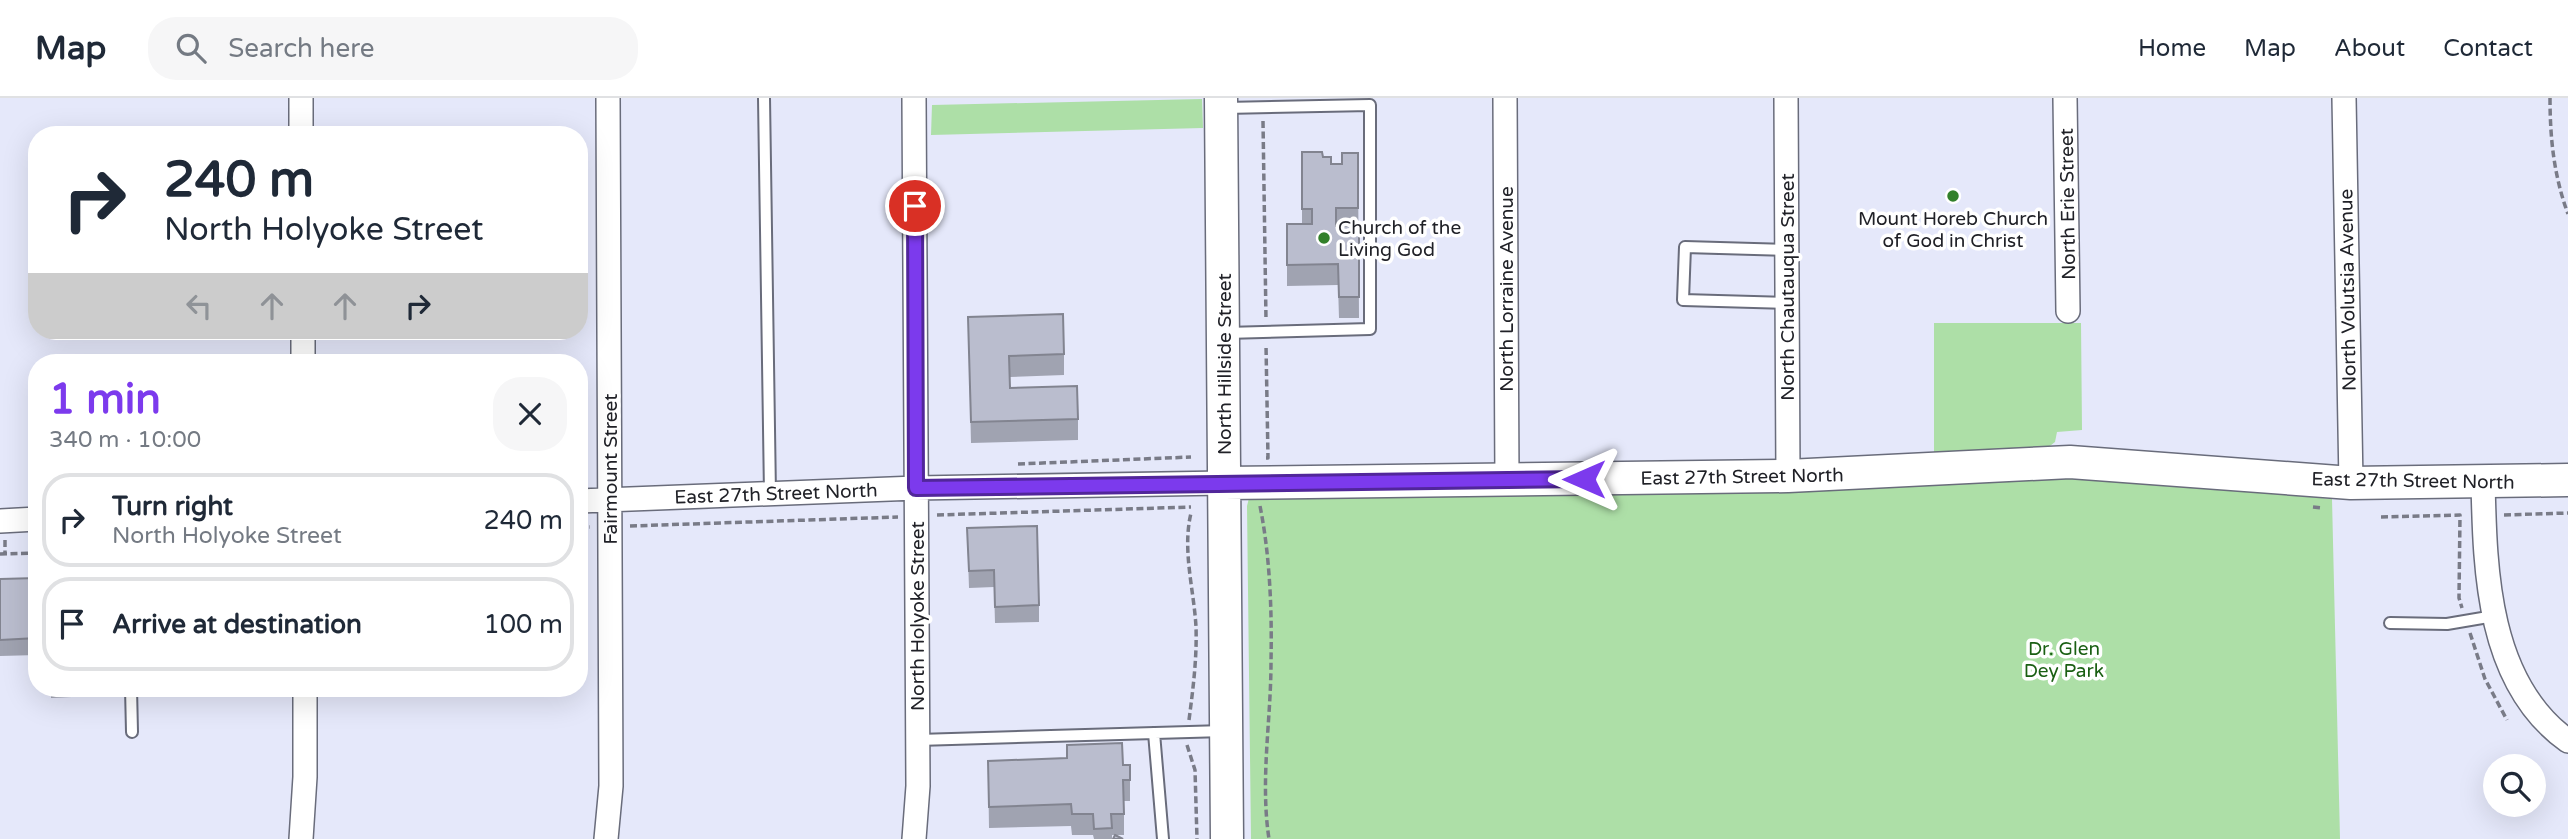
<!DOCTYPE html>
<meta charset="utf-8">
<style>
body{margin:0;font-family:"Varela Round",sans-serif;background:#f6f6f7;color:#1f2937;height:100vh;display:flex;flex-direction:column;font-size:26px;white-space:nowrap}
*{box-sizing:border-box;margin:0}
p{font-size:23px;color:#747a83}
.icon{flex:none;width:38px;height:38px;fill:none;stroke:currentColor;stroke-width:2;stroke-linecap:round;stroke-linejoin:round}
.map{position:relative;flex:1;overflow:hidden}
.details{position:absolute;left:28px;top:256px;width:560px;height:343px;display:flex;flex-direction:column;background:#fff;border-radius:28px;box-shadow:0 7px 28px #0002}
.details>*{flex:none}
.banner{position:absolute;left:28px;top:28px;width:560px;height:214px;border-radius:28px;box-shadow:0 7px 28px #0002;background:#fff;color:#1f2937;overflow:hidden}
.tools{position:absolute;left:2483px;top:656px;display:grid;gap:14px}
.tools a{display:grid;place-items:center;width:63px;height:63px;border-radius:50%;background:#fff;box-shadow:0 7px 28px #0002;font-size:35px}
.pin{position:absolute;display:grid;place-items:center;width:60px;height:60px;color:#fff;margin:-30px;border:4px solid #fff;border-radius:50%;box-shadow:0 2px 7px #0007}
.me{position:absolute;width:77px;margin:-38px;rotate:270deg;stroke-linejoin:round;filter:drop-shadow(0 0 5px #0008)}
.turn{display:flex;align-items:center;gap:24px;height:147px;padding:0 21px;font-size:32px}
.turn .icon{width:91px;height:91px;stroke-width:2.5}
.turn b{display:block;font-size:49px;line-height:60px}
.lanes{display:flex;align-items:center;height:66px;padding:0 21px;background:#0003;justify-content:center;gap:35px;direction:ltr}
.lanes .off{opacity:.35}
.round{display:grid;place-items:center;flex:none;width:74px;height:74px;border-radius:28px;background:#f6f6f7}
.headline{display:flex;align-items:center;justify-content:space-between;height:119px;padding:0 21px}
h1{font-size:42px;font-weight:800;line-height:52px;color:#7c3aed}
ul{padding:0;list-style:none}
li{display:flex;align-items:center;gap:21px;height:94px;margin:0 14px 10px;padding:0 7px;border:4px solid #e0e1e3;border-radius:28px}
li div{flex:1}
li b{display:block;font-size:26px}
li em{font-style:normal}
header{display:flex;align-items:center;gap:42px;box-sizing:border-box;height:98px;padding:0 35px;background:#fff;border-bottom:2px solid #e0e1e3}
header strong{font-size:33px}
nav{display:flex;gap:38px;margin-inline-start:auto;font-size:24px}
.search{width:490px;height:63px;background:#f6f6f7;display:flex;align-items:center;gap:18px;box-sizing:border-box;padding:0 24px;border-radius:28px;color:#747a83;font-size:26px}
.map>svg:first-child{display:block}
.green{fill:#addfa7}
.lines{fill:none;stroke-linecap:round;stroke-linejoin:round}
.lane-casing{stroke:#696c7b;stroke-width:14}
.street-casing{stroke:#696c7b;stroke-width:26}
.secondary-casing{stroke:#696c7b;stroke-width:35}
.path{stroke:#797b87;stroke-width:3.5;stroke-dasharray:7 3.5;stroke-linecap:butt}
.lane{stroke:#fff;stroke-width:10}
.street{stroke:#fff;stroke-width:23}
.secondary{stroke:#fff;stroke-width:32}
.wall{fill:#a0a3b1}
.building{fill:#babdce;stroke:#828490;stroke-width:2}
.route-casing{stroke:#51269a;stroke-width:18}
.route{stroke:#7c3aed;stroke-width:12}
.poi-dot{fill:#32802a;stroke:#fff;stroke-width:2.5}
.labels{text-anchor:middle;stroke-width:7;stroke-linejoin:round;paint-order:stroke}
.street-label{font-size:19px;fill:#202127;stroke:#fff}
.poi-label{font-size:19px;fill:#202127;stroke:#fff}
.park-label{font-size:19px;fill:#1a5f13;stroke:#fff}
</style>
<header>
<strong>Map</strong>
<div class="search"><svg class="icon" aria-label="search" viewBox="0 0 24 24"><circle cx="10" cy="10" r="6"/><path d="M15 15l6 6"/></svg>Search here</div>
<nav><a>Home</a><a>Map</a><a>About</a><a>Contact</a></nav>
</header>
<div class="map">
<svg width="2568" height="741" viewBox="0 0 2568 741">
<rect width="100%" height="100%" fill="#e5e8fa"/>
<path class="green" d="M1202,1L1203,30L931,37L932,7Z
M1934,225H2081L2082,332L2057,334L2055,344L2046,351L1934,355Z
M2102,379L2332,401L2340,741H1251L1247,408L1249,400L1256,397Z"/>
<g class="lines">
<g class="lane-casing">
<path id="lane" d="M764,0L770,396
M1225,10L1370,7V231L1226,235
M1786,152L1685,149L1683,202L1787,205
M2390,525L2447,526L2494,518
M131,590L132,634
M1154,635L1163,741
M918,642L1224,633"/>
</g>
<g class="street-casing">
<path id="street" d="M301,0V37
M1505,0L1507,382
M1786,0L1788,378
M2065,0L2068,213
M2344,0L2351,385
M303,233V264
M2483,384C2485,472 2487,585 2568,643
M579,403L916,390L1224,385
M0,423L37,421
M301,741L305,679V590
M606,741L611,688L608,0
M914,741L918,688L914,0"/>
</g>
<g class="secondary-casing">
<path id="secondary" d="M1221,0L1227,741
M1224,385L1788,378L2070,364L2351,385L2568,382"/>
</g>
<path class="path" d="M2550,0C2550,41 2554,78 2568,116
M1263,23L1266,222
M1266,360H1268L1266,247
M1018,366L1191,359
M1260,408C1270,458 1272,512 1271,564C1271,623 1260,682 1269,741
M2313,409L2322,410
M937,417L1191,409
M2504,417L2568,415
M2381,419L2460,417L2459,500L2462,510
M630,428L898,419
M579,429H590
M5,442V456
M0,456L37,455
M2470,535L2485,581L2507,622
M1189,622C1193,591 1197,561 1196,529C1194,492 1182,452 1191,415
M1187,647L1195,672L1197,741"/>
<use href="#lane" class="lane"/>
<use href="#street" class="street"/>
<use href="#secondary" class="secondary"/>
</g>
<path class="wall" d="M1302,54L1323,59L1331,66H1342L1358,55L1359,220H1339L1338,187L1287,188V126H1302Z
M968,219L1064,256V277L1010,279V290L1078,321V342L971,345Z
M967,430L1039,507V524L995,525L994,489L969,490Z
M37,480V557L0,558V481Z
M51,590H113V597L51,600Z
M988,663L1123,667L1130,682V703H1124V737H1112V741H1094L1093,737H1072L1071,728L989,730Z"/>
<path class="building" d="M1302,54H1322L1323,59H1331V66H1342V55H1358V110H1336V128H1359V199H1339L1338,166L1287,167V126H1312V111H1302Z
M1063,216L1064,256L1009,258L1010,290L1077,288L1078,321L971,324L968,219Z
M1037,428L1039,507L995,509L994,472L969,473L967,430Z
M37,480V540L0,542V481Z
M1122,645L1123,667H1130V682H1123L1124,716H1111L1112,730L1094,731L1093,716H1072L1071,706L989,709L988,663L1067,660V647Z
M1115,737L1123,741H1113Z"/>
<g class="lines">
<g class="route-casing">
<path id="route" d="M915,108L916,390L1584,381"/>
</g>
<use href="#route" class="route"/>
</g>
<g class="poi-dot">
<circle cx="1953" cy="98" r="7"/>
<circle cx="1324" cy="140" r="7"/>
</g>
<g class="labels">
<g class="street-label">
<text transform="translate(2067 106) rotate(-91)" y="7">North Erie Street</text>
<text transform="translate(1787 189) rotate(-90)" y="7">North Chautauqua Street</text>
<text transform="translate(1506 191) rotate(-90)" y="7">North Lorraine Avenue</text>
<text transform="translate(2347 192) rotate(-91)" y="7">North Volutsia Avenue</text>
<text transform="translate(1224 266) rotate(-90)" y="7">North Hillside Street</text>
<text transform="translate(610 371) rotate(-90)" y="7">Fairmount Street</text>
<text transform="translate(1742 378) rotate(-1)" y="7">East 27th Street North</text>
<text transform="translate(2413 382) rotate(1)" y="7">East 27th Street North</text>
<text transform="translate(776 395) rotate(-2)" y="7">East 27th Street North</text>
<text transform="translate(917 518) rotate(-90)" y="7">North Holyoke Street</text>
</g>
<g class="poi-label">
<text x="1953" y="127">Mount Horeb Church<tspan x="1953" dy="22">of God in Christ</tspan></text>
<text x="1338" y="136" text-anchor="start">Church of the<tspan x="1338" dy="22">Living God</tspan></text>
</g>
<g class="park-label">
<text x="2064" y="557">Dr. Glen<tspan x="2064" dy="22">Dey Park</tspan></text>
</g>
</g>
</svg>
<div class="tools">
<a><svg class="icon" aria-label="search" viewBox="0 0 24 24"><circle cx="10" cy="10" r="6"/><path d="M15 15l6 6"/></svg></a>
</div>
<div class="pin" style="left:915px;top:108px;background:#d93025"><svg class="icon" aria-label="arrive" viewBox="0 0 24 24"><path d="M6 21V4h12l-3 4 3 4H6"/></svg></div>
<svg class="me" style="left:1584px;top:381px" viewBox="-20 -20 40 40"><path d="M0-17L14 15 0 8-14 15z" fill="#7c3aed" stroke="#fff" stroke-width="4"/></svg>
<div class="banner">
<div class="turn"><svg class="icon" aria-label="right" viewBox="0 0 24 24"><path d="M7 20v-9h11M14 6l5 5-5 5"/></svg><div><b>240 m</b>North Holyoke Street</div></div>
<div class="lanes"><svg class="icon off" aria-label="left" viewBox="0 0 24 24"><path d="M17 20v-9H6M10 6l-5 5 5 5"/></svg><svg class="icon off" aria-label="ahead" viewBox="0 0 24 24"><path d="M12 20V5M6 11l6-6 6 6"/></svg><svg class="icon off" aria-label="ahead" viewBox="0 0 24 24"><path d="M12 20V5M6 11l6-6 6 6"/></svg><svg class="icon" aria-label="right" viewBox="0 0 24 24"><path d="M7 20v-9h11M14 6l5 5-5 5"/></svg></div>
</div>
<section class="details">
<div class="headline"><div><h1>1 min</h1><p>340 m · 10:00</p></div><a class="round"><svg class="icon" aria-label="close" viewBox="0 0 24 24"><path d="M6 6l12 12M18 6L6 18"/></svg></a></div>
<ul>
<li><svg class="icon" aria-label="right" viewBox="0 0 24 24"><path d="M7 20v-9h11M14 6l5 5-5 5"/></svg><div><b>Turn right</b><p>North Holyoke Street</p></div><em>240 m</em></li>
<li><svg class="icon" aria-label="arrive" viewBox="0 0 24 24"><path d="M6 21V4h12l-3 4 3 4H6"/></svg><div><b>Arrive at destination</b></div><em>100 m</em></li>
</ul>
</section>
</div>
